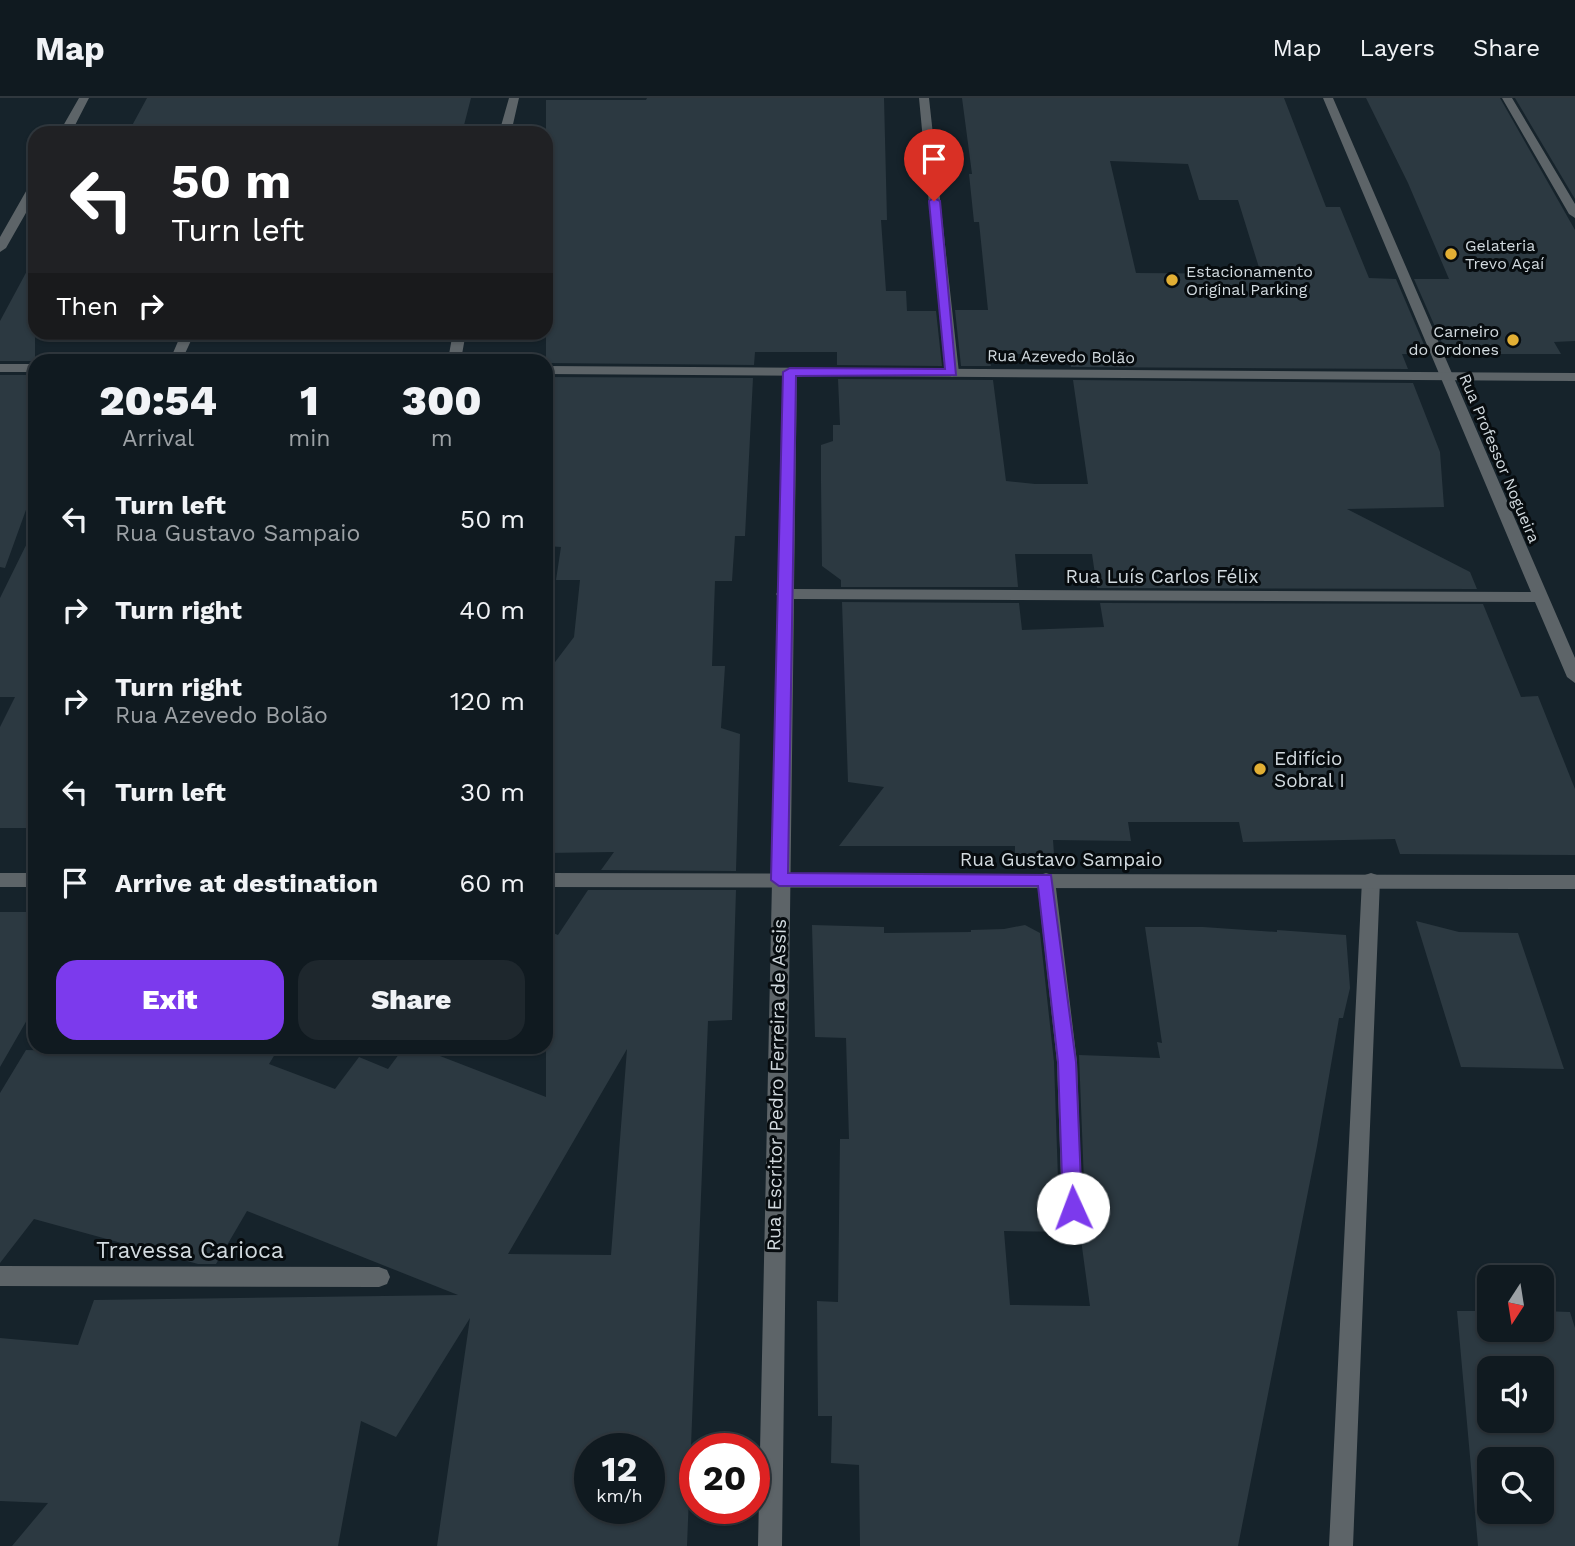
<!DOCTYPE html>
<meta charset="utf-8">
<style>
body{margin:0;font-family:"Work Sans",sans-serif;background:#1e272d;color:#f1f3f6;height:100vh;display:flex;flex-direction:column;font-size:26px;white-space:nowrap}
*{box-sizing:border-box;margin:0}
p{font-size:23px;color:#9ca1a5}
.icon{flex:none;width:38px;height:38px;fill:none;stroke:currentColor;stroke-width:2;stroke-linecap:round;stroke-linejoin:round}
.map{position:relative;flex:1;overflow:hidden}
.panel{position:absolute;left:28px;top:256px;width:525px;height:700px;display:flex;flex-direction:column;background:#101a20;border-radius:21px;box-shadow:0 2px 5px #0004,0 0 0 2px #30383e}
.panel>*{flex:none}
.guide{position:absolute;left:28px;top:28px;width:525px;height:214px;border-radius:21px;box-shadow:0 2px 5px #0004,0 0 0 2px #30383e;background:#202124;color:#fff;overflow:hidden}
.needle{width:46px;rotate:192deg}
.controls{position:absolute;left:1477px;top:1167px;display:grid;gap:14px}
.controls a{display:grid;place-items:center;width:77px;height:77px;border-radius:14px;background:#101a20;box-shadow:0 2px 5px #0004,0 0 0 2px #30383e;font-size:35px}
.speed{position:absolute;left:574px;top:1335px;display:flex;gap:14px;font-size:35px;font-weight:700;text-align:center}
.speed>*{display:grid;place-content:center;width:91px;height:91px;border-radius:50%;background:#101a20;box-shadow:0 2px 5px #0004,0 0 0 2px #30383e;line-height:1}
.speed small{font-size:18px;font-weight:400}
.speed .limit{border:10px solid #d22;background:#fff;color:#111}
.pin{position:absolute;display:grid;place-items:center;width:60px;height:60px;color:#fff;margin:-72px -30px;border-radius:50% 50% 50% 0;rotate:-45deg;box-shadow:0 0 7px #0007}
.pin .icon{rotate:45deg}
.me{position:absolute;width:77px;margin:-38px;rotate:358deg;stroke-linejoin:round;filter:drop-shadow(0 0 5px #0008)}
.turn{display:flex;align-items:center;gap:24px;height:147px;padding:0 28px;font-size:32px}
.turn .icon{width:91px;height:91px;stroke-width:2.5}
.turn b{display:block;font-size:49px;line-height:60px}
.then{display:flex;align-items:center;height:66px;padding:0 28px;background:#0003;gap:14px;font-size:26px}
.eta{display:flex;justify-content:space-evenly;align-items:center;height:119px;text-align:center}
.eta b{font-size:42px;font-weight:800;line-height:49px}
.cta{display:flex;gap:14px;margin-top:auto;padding:14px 28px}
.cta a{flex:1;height:80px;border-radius:21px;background:#7c3aed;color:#fff;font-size:28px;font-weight:800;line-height:80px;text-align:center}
.cta a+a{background:#1e272d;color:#f1f3f6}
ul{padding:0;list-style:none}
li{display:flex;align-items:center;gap:21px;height:91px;padding:0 28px}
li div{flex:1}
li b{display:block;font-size:26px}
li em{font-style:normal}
header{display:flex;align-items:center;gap:42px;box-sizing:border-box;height:98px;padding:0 35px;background:#101a20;border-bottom:2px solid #30383e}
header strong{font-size:33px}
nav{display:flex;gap:38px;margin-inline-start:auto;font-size:24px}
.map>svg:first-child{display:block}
.building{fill:#2c3941;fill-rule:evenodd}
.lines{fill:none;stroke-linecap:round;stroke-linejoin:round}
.service{fill:#5d6468;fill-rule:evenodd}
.minor{fill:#5d6468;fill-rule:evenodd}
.tertiary{fill:#5d6468;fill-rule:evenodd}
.route{fill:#7c3aed;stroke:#51269a;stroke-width:2}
.poi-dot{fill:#e2af34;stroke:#070c0f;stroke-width:2.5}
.labels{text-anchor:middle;stroke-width:6;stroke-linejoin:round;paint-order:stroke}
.far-poi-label{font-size:16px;fill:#d2dadf;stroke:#070c0f;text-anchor:start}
.far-street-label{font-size:16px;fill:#d2dadf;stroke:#070c0f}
.street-label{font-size:19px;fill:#d2dadf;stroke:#070c0f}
.poi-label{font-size:19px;fill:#d2dadf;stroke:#070c0f;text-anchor:start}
.near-street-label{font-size:23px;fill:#d2dadf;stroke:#070c0f}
</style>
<header>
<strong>Map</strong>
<nav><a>Map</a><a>Layers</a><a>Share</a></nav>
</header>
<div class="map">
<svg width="1575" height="1448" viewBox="0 0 1575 1448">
<rect width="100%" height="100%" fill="#16232b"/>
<path class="building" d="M147,0H471L462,35H128Z
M647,0H884L887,122H881L886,193H906L907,213H936L942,268L837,267V254H755L754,267L546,265V2H646Z
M962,0H1284L1326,109H1340L1369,180L1396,181L1428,256H1402L1408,271L1071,269L1069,256H989L991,268H961L955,212H988L979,124H974L969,76H972ZM1110,63L1188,66L1199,102H1238L1261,176L1136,175Z
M1366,0H1500L1575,132V243L1554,244L1561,256H1447L1414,181H1449L1408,85Z
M1515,0H1575V101Z
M35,158V263H0V223Z
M0,277H35V387L5,470L0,469Z
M546,279L753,280L745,438H735L732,483H715L712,568H725L721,630L740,636L736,773L601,772L614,754L546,755V576L574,539L580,482H556L561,449L546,448Z
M838,281L993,282L1006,383L1035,386H1088L1073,282L1413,285L1440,354L1444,409L1347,411L1470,474L1477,491L1097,490L1092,456H1015L1018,489H841V482L822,468L821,383V347L833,343V327H840Z
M35,429V730H0V629L15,599H0V500Z
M842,504L1019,505L1022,532L1104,529L1100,505L1483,506L1521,599L1538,598L1575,691V757L1400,756L1395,741L1243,744L1239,724H1128L1131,743L1053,742L1054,756H1015V748H839L884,689L848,684Z
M588,792H736L732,922L708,923L687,1448H437L470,1220L396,1339L361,1323L338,1448H12L48,1405L0,1403V1240L78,1247L94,1202L458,1197L247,1113L216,1166H198L34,1121L0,1165V995L26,952L169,955L173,948H280L269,966L335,991L359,959L388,971L405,948H447L440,958L546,999V832L558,837ZM627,951L611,1157L508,1156ZM590,1351H649V1410H590Z
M0,814H35V908L0,969Z
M1416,823L1459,834L1518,835L1564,971L1461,969Z
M812,827L884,829V835L971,834V832L1004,831L1025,827L1040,835L1054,964L1059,1110L1063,1118L1071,1122L1080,1120L1085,1110L1079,957L1160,960L1157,944L1162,945L1145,829H1203L1277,834V832L1346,837L1350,890L1343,920H1339L1317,1048L1238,1448H860L859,1367L831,1365L832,1318H818L817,1203L838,1204L840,1041H849L846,940L815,939ZM1004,1133L1080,1134L1090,1208L1010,1207Z
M1457,1213H1489V1232H1542V1213L1570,1214L1575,1230V1448H1478ZM1489,1270H1542V1323H1489ZM1489,1362H1542V1414H1489Z"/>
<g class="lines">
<path class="service" d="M182,234H195L182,262H170Z
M1046,775L1052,777L1055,782L1077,964L1082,1110L1079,1117L1072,1119L1065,1117L1062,1110L1057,964L1037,782L1040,777Z
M1371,775L1377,777L1380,782L1353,1448H1329L1362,782L1365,777Z"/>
<path class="minor" d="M509,0H519L511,35H499Z
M919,0H929L959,275L952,279L945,275Z
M1323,0H1333L1575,560V585L1567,579L1535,504L794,501L782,1448H758L778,499L776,496L779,492L783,274L790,270L797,274L794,491L1531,494Z
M1502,0H1512L1575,106V120L1569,116Z
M453,234H466L461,262H448Z
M0,1168L379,1169L387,1172L390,1179L387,1186L379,1189L0,1188Z"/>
<path class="tertiary" d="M79,0H89L71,35H59Z
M35,84V99L6,150L0,154V139L29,88Z
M0,266H35V274H0Z
M546,268L1575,275V283L546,276Z
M0,775H35V789H0Z
M546,775L1575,777V791L546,789Z"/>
</g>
<path class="route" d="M934,100L940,103L956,277L796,278L788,775L1051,777L1076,964L1082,1110L1079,1116L1073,1118L1066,1116L1063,1110L1058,964L1038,788H779L771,782L783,274L790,270L945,271L929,103Z"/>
<g class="poi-dot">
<circle cx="1451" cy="156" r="7"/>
<circle cx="1172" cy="182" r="7"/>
<circle cx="1513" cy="242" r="7"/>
<circle cx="1260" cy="671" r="7"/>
</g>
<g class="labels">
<g class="far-poi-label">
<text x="1465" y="153">Gelateria<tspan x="1465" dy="18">Trevo Açaí</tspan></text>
<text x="1186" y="179">Estacionamento<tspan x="1186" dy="18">Original Parking</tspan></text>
<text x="1499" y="239" text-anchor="end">Carneiro<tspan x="1499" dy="18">do Ordones</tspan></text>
</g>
<g class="far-street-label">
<text transform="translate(1061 258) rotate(1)" y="6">Rua Azevedo Bolão</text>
<text transform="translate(1500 360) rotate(67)" y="6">Rua Professor Nogueira</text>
</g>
<g class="street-label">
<text x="1162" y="485">Rua Luís Carlos Félix</text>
<text x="1061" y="768">Rua Gustavo Sampaio</text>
<text transform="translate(776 987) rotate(-89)" y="7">Rua Escritor Pedro Ferreira de Assis</text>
</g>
<g class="poi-label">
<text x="1274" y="667">Edifício<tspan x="1274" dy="22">Sobral I</tspan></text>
</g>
<g class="near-street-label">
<text x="190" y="1160">Travessa Carioca</text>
</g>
</g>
</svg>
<div class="controls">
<a><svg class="needle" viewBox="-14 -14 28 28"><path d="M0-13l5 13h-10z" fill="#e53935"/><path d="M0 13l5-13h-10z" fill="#9ca1a5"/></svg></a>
<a><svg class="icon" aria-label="sound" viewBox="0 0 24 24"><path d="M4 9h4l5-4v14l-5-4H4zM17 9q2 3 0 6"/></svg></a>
<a><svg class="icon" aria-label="search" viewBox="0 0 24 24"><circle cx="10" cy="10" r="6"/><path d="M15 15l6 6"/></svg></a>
</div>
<div class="speed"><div>12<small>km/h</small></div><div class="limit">20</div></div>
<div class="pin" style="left:934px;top:103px;background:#d93025"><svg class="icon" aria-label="arrive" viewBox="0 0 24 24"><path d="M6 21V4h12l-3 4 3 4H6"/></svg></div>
<svg class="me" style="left:1073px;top:1110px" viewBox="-20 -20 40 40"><circle r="19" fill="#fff"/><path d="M0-13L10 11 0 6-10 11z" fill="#7c3aed"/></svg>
<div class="guide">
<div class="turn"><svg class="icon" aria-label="left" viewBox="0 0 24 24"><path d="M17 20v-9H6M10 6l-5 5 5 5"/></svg><div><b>50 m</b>Turn left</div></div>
<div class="then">Then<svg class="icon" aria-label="right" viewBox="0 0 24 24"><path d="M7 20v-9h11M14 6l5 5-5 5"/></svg></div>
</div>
<section class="panel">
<div class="eta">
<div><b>20:54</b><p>Arrival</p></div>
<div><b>1</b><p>min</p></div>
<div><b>300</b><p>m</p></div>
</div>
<ul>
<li><svg class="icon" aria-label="left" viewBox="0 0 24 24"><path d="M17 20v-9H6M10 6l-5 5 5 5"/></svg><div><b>Turn left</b><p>Rua Gustavo Sampaio</p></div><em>50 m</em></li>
<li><svg class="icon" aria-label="right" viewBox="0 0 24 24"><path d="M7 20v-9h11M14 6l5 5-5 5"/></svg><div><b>Turn right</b></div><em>40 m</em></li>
<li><svg class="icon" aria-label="right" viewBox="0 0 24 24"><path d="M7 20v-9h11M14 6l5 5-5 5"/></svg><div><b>Turn right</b><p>Rua Azevedo Bolão</p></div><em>120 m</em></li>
<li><svg class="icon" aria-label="left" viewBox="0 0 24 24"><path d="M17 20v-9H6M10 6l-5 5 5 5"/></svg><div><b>Turn left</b></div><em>30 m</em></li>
<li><svg class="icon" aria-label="arrive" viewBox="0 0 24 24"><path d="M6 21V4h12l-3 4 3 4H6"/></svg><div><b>Arrive at destination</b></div><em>60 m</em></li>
</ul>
<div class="cta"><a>Exit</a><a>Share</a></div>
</section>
</div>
